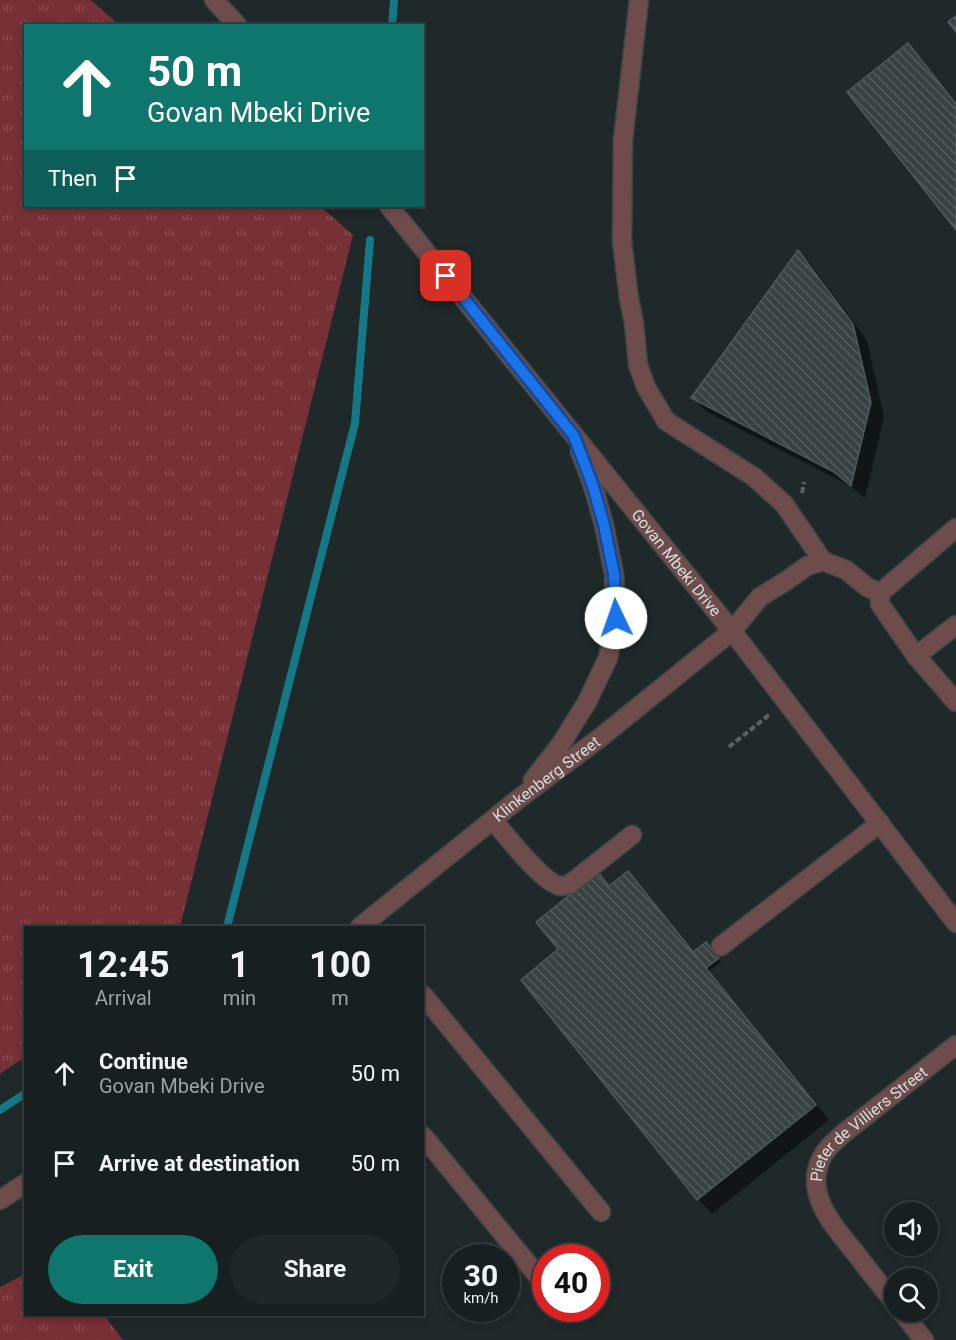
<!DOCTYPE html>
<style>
body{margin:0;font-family:Roboto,sans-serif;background:#212729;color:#f1f3f6;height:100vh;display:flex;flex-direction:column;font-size:22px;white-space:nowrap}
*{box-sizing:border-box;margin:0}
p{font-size:20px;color:#9fa2a5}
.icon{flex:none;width:33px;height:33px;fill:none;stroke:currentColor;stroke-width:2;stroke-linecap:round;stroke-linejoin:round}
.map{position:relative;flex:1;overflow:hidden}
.details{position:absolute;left:24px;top:926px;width:400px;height:390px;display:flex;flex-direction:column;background:#181f20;border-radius:0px;box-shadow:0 3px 9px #0003,0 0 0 2px #363d3e}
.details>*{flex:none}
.top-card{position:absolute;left:24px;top:24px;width:400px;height:183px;border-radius:0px;box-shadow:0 3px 9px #0003,0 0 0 2px #363d3e;background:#0f766e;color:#fff;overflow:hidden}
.controls{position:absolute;left:884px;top:1202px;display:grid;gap:12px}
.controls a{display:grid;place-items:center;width:54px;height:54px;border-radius:50%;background:#181f20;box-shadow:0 3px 9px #0003,0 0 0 2px #363d3e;font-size:30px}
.speed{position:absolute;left:442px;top:1244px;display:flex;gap:12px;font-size:30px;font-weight:700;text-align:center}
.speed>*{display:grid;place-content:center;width:78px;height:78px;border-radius:50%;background:#181f20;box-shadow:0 3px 9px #0003,0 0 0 2px #363d3e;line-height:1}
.speed small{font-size:15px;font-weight:400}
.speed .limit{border:9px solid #d22;background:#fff;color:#111}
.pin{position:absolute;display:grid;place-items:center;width:51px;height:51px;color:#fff;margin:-26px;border-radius:12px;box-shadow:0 3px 9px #0006}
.me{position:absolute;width:66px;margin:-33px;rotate:357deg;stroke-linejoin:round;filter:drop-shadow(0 0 4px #0008)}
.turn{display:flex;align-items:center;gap:21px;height:126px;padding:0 24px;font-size:27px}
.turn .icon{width:78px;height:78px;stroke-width:2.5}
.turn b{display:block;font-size:42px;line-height:51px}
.then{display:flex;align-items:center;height:57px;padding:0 24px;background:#0003;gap:12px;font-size:22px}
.eta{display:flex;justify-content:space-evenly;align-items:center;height:102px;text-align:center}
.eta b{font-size:36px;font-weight:700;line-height:42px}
.cta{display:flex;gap:12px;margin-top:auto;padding:12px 24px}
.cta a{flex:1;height:69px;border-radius:36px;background:#0f766e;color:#fff;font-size:24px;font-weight:700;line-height:69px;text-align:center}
.cta a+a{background:#212729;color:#f1f3f6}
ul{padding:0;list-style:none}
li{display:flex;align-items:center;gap:18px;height:90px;padding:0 24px}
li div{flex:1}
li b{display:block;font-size:22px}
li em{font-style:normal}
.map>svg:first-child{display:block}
.grass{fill:url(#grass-tufts)}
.shadow{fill:#0007}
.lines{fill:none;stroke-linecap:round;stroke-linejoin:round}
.stream{stroke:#157886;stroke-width:8}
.building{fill:url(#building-back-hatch);stroke:#4f595b;stroke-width:1.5}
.minor-casing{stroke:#3d4647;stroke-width:21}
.path{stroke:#5b6364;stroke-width:4;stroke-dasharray:6 3;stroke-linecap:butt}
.minor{stroke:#6f4c4c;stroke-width:18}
.route-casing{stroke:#114b97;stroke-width:15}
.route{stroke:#1a73e8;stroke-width:10}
.labels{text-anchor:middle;stroke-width:6;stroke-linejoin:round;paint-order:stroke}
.street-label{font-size:16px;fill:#d8dedf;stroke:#20292a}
</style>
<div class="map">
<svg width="956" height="1340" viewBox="0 0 956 1340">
<defs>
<pattern id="grass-tufts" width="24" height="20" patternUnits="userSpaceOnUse" patternTransform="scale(1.5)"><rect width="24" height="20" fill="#773035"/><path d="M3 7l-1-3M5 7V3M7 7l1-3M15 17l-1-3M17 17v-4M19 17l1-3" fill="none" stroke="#8a4e52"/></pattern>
<pattern id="building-back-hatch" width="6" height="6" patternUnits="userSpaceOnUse" patternTransform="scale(1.5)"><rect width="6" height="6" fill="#384243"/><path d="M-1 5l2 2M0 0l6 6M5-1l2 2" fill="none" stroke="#545d5e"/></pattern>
</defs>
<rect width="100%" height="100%" fill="#20292a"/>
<path class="grass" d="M0,0H91L119,25L26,26V206H320L353,235L180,927H26L25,1057L0,1074Z
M25,1274L26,1314H103L123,1340H0V1287Z"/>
<path class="shadow" d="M908,45L922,59L956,103V228Z
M798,252L812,266L867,340L884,417L865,498L850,486L707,412L693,398Z
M628,873L642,887L695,953L709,947L721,962L709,971L829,1120L712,1214L698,1199L523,980L561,949L597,874L610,887Z"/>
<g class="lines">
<path class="stream" d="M392,26L394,0
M227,927L355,423L370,240
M0,1110L26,1093"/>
</g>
<path class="building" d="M956,16V32L948,22Z
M908,43L956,104V230L847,92Z
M798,250L853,324L871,402L851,486L834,472L691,398Z
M628,871L816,1105L697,1200L521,980L558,949L536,922L598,872L609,886Z
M706,942L719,958L706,968L693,952Z"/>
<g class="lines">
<g class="minor-casing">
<g id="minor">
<path d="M214,0L238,26"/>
<path d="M639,0L623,140L622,241L629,299L634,323L638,365L646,387L666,421L754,477L784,504L823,561"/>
<path id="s1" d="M389,206L732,631L956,923"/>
<path d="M880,593V604L916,656L956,702"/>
<path d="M916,656L956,625"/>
<path d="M533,780L561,744L587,702L608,658L616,618L614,574L604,525L593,486L580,451"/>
<path d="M493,820C505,834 543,884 561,886C561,886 569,885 570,884L632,835"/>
<path id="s2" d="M360,927L517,800L601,737L732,631L760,597L786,581L807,566L823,561L846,570L867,587L880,593L956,528"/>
<path d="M721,946L880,823"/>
<path d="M423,995L601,1212"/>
<path d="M423,1136L537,1275"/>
<path d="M0,1200L26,1183"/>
<path id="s3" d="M894,1302C882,1287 869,1271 857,1255C836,1229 805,1197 820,1161C825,1149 835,1141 844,1133L956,1045"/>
<path d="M901,1311L924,1340"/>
</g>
</g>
<path class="path" d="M802,493L804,482
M729,747L769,715"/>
<use href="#minor" class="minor"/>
</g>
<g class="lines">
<g class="route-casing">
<path id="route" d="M446,276L574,436L593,486L604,525L614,574L616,618"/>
</g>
<use href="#route" class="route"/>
</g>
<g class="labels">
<g class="street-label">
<text dy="6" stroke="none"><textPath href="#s1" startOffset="458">Govan Mbeki Drive</textPath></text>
<text dy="6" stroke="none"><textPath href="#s2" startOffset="238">Klinkenberg Street</textPath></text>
<text dy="6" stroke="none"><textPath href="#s3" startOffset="226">Pieter de Villiers Street</textPath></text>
</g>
</g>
</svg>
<div class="controls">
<a><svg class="icon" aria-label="sound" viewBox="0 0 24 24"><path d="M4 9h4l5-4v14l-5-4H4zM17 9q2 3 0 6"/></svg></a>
<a><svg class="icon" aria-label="search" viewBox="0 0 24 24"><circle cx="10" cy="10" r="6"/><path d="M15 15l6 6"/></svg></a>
</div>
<div class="speed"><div>30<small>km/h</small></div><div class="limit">40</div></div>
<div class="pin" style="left:446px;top:276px;background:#d93025"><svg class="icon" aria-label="arrive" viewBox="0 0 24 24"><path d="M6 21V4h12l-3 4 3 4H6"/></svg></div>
<svg class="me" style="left:616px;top:618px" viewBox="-20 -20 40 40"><circle r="19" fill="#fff"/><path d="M0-13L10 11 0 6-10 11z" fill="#1a73e8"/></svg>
<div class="top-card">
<div class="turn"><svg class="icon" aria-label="ahead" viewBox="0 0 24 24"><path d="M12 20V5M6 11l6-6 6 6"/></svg><div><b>50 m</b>Govan Mbeki Drive</div></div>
<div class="then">Then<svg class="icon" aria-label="arrive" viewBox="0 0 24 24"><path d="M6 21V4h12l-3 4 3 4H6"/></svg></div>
</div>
<section class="details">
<div class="eta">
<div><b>12:45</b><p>Arrival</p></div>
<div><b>1</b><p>min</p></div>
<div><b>100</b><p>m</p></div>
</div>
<ul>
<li><svg class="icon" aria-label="ahead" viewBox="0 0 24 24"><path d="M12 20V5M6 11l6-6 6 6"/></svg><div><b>Continue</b><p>Govan Mbeki Drive</p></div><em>50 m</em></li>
<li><svg class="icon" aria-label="arrive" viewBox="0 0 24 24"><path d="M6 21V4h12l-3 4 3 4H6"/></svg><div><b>Arrive at destination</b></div><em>50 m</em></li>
</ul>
<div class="cta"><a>Exit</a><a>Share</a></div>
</section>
</div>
